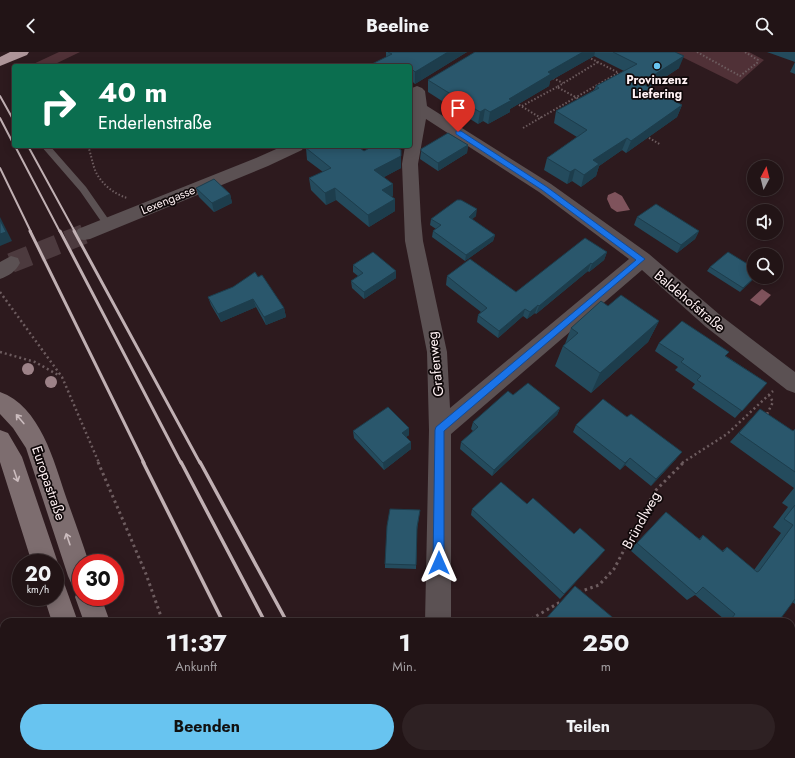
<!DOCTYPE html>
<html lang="de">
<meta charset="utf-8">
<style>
body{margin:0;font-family:Jost,sans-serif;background:#2e2123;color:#f1f3f6;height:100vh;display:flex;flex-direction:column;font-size:15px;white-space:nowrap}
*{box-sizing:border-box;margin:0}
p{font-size:13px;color:#a29ea1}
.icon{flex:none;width:22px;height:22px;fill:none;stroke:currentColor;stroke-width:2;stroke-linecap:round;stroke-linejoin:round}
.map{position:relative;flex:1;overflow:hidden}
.details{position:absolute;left:0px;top:566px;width:795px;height:140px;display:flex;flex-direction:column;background:#221416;border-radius:12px 12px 0 0;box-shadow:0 2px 10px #0003,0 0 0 1px #3f3335}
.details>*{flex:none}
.top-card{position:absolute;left:12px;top:12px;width:400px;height:84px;border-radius:4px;box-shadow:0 2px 10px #0003,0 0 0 1px #3f3335;background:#0b6e4f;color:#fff;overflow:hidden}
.needle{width:26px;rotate:7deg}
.tools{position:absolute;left:747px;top:108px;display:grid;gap:8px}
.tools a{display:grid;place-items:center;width:36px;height:36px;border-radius:50%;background:#221416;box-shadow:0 2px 10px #0003,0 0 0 1px #3f3335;font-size:20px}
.speed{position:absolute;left:12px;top:502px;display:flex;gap:8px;font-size:20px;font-weight:700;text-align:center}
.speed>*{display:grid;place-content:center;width:52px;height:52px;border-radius:50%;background:#221416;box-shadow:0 2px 10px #0003,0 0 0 1px #3f3335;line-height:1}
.speed small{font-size:10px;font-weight:400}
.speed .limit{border:6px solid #d22;background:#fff;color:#111}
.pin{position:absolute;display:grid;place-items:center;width:34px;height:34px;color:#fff;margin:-41px -17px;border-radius:50% 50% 50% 0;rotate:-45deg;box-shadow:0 0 4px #0007}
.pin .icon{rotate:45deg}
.me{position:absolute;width:44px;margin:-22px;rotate:0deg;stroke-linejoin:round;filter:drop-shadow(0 0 3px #0008)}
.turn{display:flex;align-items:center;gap:14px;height:84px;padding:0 20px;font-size:18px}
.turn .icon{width:52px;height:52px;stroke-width:2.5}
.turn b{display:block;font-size:28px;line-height:34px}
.eta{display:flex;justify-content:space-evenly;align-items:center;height:68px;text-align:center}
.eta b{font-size:24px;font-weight:700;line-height:28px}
.cta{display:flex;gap:8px;margin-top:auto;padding:8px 20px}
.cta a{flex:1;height:46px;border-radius:24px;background:#68c4f0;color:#111;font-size:16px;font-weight:700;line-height:46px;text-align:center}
.cta a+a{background:#2e2123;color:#f1f3f6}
header{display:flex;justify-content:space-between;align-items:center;height:52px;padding:0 20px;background:#221416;font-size:18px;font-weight:700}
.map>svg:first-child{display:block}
.green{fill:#503137}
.water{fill:#7f535c}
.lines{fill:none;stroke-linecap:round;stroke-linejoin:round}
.street-tunnel{stroke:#4c3a3e;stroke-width:20;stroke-dasharray:20 10;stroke-linecap:butt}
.path-far2{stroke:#6d5c5f;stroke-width:2;stroke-dasharray:1.5 2;stroke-linecap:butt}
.path-far1{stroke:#6d5c5f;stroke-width:2.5;stroke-dasharray:2 3;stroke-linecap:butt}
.path{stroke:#6d5c5f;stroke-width:3;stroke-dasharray:2.5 3.5;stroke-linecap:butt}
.lane{fill:#5b5153;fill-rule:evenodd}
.street{fill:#5b5153;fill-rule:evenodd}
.secondary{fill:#7d6d6f;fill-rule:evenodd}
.highway{fill:#ae9599;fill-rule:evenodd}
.rail-far2{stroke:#c0b0b3;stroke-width:2}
.rail-far1{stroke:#c0b0b3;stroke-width:3}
.rail{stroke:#c0b0b3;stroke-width:3.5}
.tree{fill:#9d8288}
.wall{fill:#244b5d}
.shaded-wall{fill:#1d3d4c}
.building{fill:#2a576c;stroke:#1d3d4c}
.oneway{stroke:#cbbcbe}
.route{fill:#1a73e8;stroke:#114b97}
.poi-dot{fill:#68c4f0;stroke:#0f0809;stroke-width:1.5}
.labels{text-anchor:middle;stroke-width:3.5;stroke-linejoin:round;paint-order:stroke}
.far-poi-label{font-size:12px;font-weight:bold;fill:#fff1f3;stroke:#0f0809}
.far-street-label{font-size:12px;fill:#fff1f3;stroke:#0f0809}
.street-label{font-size:14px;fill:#fff1f3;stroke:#0f0809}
</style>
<header><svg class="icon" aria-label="back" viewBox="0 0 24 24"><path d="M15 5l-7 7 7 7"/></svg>Beeline<svg class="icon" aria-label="search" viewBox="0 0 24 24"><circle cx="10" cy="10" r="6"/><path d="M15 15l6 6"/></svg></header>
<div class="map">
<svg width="795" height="706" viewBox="0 0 795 706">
<rect width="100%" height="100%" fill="#2d1a1e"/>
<path class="green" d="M59,0H80L51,14H29Z
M672,0H749L764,8L737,32Z
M4,640V702H79L81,706H0V644Z"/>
<path class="water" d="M615,140L622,144L630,158L617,160L611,156L607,147L608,143Z
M762,237L771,243L760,254L750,248Z"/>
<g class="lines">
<path class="street-tunnel" d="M11,211L84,182"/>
<path class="path-far2" d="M697,0L740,24L757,11L758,8L745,0
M588,5L617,20
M553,26L563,31
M581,48L557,35L598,10
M516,51L541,66
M522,54L557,35
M523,76L618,21
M646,84L661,93
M88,94C91,102 92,110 95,118C100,131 114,142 127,146"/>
<path class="path-far1" d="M0,240L62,325L99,411
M0,300L35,310L60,324
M767,362L773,350L769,343
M682,411L727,382L773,339"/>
<path class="path" d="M98,410L146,522L163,570
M579,540L599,533L614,517L655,439L684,410
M526,570L562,549
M211,702L213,706"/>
<path class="lane" d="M41,94H50L86,135L111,171L113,173L111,175H105L80,139Z"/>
<path class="street" d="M417,34L422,36L425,39L427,54L551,132L649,202L720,263L795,320V341L787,338L706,275L642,218L451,382V570H425L429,378L427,300L405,189L402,112L405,94H410V68L412,56L410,38L412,36ZM426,67L539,140L629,207L450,356L447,300L423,189L421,169L418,112Z
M283,94H304L302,98L268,114L90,187L84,188L78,187L75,182L78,177L256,106Z
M11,204L18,206L20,211C16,219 9,224 0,227V210Z
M795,641V676L791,677V642Z
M424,702H454V706H424Z
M756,702H786L784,706H754Z"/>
<path class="secondary" d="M0,340C40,354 54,409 66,445C74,467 82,489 89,511H81V545H101L110,570H84L75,545L79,536L72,533L68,524L26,396L13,376L0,362Z
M0,378L8,381L22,405L58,511L55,518V511H32L0,410Z
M55,527L64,531L78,570H52L44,545H55Z
M94,702H124L125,706H95Z
M128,702H158L159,706H129Z"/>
<path class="highway" d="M10,0H29L27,3L0,14V5Z"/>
<path class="rail-far2" d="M0,44L14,69
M0,66L14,93
M15,94L60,180
M28,94L75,180
M0,116L31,180"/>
<path class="rail-far1" d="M30,179L144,411
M60,179L181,411
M74,179L200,411"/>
<path class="rail" d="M143,410L223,570
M181,410L265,570
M200,410L287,570
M288,702L290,706
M335,702L337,706
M359,702L361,706"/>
</g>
<g class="tree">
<circle cx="28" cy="317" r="6"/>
<circle cx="51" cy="330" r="6"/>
</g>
<path class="wall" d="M386,0H467L415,32L386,5Z
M475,0H675L679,16L649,36L682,53L677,65L626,101L622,98L599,114L596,124L581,135L572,129L567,132L544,118L547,106L577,85L554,71L556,59L594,38L596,34L624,19L594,4L550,29L549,34L510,57V60L488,72L483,69L478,72L428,40V28Z
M767,0H795V22L790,20L795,10Z
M468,93L467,101L438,119L420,107L421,99Z
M306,96L364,99L401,116L384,125L393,144L391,145L395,147V159L369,175L336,148L326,153L311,138L309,126L323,120L307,108Z
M196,136L230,142L232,151L214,160L199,145Z
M476,164L472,167L495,183L493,189L465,209L432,185L433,179L436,177L430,173L431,167Z
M637,165L699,179L695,187L677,201L634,173Z
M607,200L604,208L589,220L588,219L536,262L535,261L527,267L523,264L498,286L477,270L478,263L481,260L446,233L447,224L516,240Z
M353,213L396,226L364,247L352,236L351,229L358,224L353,220Z
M710,215L754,225L740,240L707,219Z
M258,225L284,256L286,265L266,273L256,255L221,270L211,253L208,245Z
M608,254L659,269L648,290L591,341L555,314L563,294L565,292L571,276Z
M659,291L726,304L767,331L735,366L692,336L695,332L675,318L678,315L655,299Z
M513,343L560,356L557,363L492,424L460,397L461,390L473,379L471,377L473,370Z
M760,357L793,379L795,377V552L792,550L778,570H722L724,567L695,543L687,548L630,498L666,460L699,487L703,483L722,499L727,495L754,518L781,481L773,475L788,455L782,451L794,436L730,390Z
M627,365L676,407L651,434L625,413L620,418L573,380L576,373Z
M409,376V383L406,385L411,390V397L384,418L354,386L353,379Z
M527,452L574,482L605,498L560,547L471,463L472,457Z
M420,458L417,478L416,517L385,516V512Z
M478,702H568L572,706H481Z
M686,702H709L706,706H690Z"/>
<path class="shaded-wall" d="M448,0H467L415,32V20Z
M583,0H595L594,4L550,29L549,34L510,57V60L488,72L490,60L548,20Z
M684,4L679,16L637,43L641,31Z
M413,18V30L410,32V20Z
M682,53L677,65L626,101L631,89Z
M485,57L483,69L478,72L480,60Z
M627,86L622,98L599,114L596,124L581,135L584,123L593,108Z
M468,93L467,101L438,119V111Z
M401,98V116L375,130L374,118Z
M575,117L572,129L567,132L570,120Z
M393,132V144L383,150L382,138Z
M335,136L336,148L326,153L325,141Z
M230,142L232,151L214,160L212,151Z
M395,147V159L369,175L368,163Z
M477,157L476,164L468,171L469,165Z
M0,165L12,189L0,194Z
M699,179L695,187L677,201L681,193Z
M495,183L493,189L465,209L466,203Z
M607,200L604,208L589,220L592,212Z
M591,211L588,219L536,262L539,254Z
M396,219V226L364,247V240Z
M755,225H756L740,240L743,236Z
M253,247L256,255L221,270L218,262Z
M538,253L535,261L527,267L530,260Z
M284,256L286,265L266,273L264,265Z
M525,257L523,264L498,286L499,279Z
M659,269L648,290L591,341L600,321Z
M560,356L557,363L492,424L494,418Z
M409,376V383L402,388V381Z
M411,390V397L384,418L383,411Z
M682,400L676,407L651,434L656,427Z
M630,406L625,413L620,418L625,411Z"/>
<path class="building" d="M388,0H448L415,20L413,18L410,20V14H368L392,2Z
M475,0H583L548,20L551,22L509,47L512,48L490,60L485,57L480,60L428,28Z
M613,0H675L684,4L641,31L682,53L631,89L627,86L593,108L599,112L584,123L575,117L570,120L547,106L587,78L556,59L599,36L596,34L637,12Z
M448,81L468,93L438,111L421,99V97Z
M310,94H357L364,99L373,94H395L401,98V104L374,118L393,132L382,138L395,147L368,163L335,136L325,141L309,126L331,116L306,96Z
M214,127L230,142L212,151L196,136Z
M457,148H461L477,157L469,165L495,183L466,203L433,179L441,173L431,167Z
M656,152L699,179L681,193L637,165Z
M0,168L6,180L0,182Z
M585,186L607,200L592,212L591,211L539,254L538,253L530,260L525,257L499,279L478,263L487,256L447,224L470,207L516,240Z
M373,200L396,219L364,240L351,229L363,221L353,213Z
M728,200L754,216V225H755L743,236L710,215Z
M255,220L258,225L262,223L284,256L264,265L253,247L218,262L208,245L233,235Z
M621,243L659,269L600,321L563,294L578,281L571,276L601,249L608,254Z
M682,269L729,300L725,304L767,331L742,359L697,328L701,324L681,310L684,307L659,291Z
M528,331L560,356L494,418L461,390L478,375L473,370L508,339L513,343Z
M603,347L627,365L631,362L682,400L656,427L630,406L625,411L576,373Z
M388,355L409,376L402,381L411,390L383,411L353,379Z
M760,357L793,379L795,377V420L739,381Z
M501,430L527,452L533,446L574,482L580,476L605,498L564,542L472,457Z
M795,453V547L778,570H729L735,562L703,535L696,542L637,491L666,460L700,488L703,483L723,500L727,495L757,520L759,519L793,473L784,467Z
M390,457L420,458L417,475L416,513L385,512L387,474Z
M575,534L618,570H543Z
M481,702H568L572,706H484Z
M698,702H709L706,706H702Z"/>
<defs><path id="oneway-shaft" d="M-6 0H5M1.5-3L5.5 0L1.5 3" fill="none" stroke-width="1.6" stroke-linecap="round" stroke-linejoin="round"/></defs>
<g class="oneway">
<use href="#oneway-shaft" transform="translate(20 367) rotate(-130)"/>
<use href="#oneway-shaft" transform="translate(16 424) rotate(71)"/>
<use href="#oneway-shaft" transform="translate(68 487) rotate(-109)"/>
</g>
<path class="route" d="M456,79H461L547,135L645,207L444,379V511L442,514L439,516L435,514L433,511L435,378L436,375L636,208L542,138L456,82Z"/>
<circle class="poi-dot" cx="657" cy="14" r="4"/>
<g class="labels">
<g class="far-poi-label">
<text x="657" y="32">Provinzenz<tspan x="657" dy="14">Liefering</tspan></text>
</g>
<g class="far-street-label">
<text transform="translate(168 148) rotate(-22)" y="4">Lexengasse</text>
</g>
<g class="street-label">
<text transform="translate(690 249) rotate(40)" y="5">Baldehofstraße</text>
<text transform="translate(435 312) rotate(-96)" y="5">Grafenweg</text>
<text transform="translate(49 431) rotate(71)" y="5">Europastraße</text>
<text transform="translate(641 468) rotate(-61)" y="5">Bründlweg</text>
</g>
</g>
</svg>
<div class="tools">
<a><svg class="needle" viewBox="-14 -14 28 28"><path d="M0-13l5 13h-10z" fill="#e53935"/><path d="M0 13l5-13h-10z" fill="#a29ea1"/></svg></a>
<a><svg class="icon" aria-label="sound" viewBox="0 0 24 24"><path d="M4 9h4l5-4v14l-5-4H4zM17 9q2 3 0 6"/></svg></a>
<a><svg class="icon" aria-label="search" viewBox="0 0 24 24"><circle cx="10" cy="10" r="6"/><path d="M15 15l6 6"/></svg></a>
</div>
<div class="speed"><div>20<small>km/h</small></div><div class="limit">30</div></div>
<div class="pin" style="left:458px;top:80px;background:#d93025"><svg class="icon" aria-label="arrive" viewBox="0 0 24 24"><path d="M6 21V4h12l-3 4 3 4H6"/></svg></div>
<svg class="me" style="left:439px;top:511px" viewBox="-20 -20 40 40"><path d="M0-17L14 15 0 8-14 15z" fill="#1a73e8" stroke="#fff" stroke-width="4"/></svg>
<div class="top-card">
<div class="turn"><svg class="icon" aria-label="right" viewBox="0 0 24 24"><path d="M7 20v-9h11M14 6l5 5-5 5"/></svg><div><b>40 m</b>Enderlenstraße</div></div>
</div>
<section class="details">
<div class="eta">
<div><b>11:37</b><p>Ankunft</p></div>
<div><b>1</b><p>Min.</p></div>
<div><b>250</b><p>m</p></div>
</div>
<div class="cta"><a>Beenden</a><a>Teilen</a></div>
</section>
</div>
